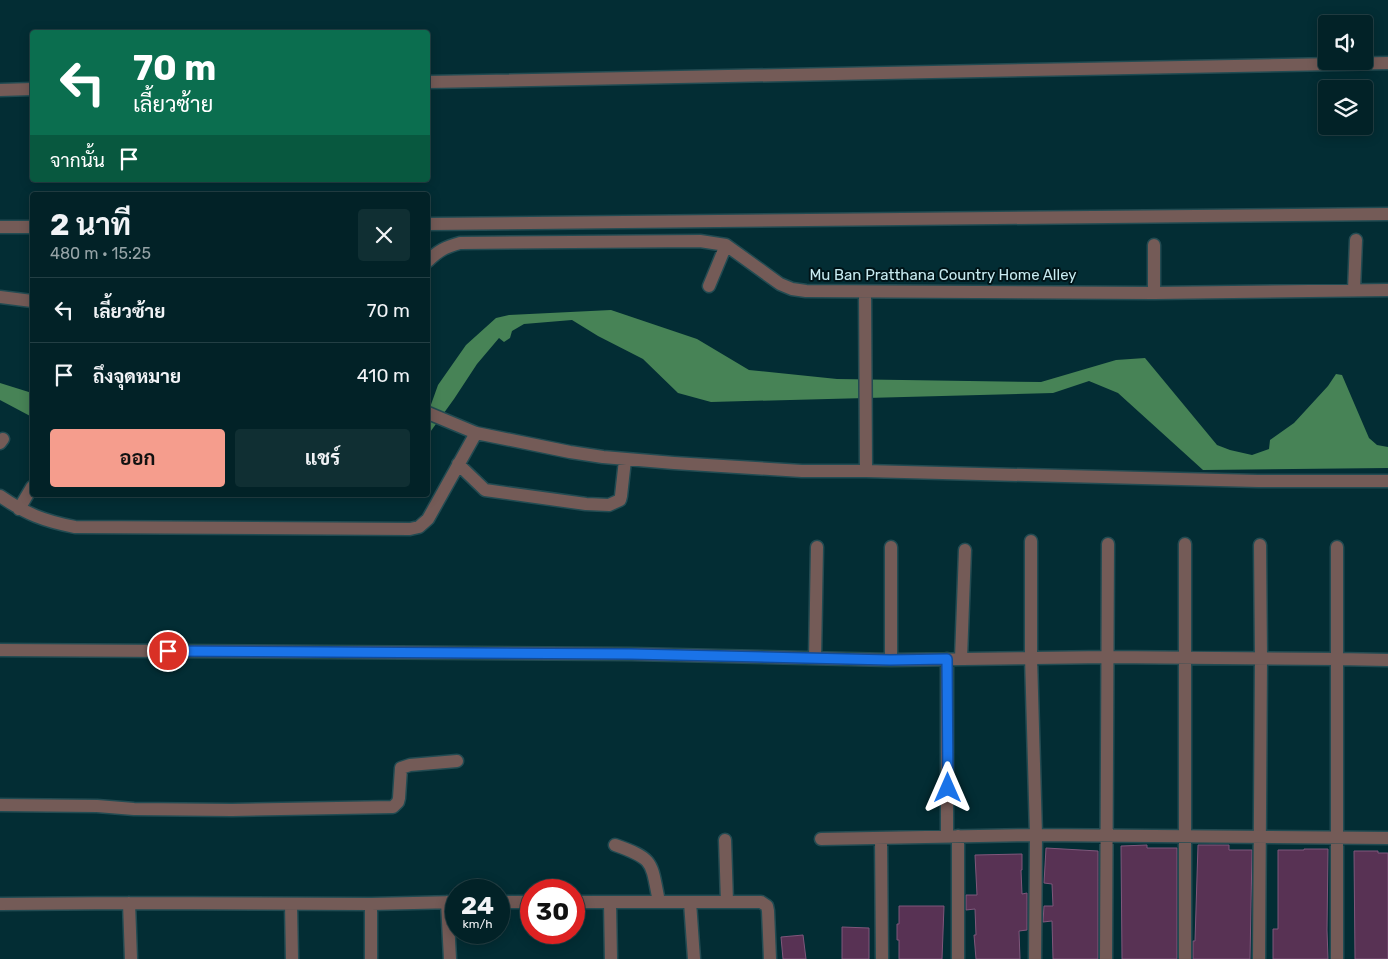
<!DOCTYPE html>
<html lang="th">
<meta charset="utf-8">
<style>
body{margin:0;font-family:Rubik,Sarabun,sans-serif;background:#102f33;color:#f1f3f6;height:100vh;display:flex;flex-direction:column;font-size:19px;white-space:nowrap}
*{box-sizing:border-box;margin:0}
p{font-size:16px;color:#96a4a7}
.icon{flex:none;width:28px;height:28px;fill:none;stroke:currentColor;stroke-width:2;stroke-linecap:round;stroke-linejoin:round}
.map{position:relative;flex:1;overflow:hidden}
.sheet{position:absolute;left:30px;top:192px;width:400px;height:305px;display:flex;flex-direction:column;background:#022227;border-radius:5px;box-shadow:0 2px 12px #0003,0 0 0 1px #233f44}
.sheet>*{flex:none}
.guide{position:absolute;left:30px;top:30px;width:400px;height:152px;border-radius:5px;box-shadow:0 2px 12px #0003,0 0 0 1px #233f44;background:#0b6e4f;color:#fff;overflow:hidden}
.fabs{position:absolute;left:1318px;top:15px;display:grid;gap:10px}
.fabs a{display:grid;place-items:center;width:55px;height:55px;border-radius:5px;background:#022227;box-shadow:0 2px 12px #0003,0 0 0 1px #233f44;font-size:25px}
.speed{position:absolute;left:445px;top:879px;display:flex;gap:10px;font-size:25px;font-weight:700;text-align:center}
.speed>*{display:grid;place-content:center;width:65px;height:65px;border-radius:50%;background:#022227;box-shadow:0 2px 12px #0003,0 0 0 1px #233f44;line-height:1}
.speed small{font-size:12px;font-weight:400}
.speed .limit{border:8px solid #d22;background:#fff;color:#111}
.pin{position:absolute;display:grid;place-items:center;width:42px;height:42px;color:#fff;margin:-21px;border:2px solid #fff;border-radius:50%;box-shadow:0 1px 5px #0007}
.me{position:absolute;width:55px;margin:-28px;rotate:0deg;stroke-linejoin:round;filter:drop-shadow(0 0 4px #0008)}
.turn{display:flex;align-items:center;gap:18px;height:105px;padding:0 20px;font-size:22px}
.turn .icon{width:65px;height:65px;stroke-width:2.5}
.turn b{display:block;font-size:35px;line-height:42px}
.then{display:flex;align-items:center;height:48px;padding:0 20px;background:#0003;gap:10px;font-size:19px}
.round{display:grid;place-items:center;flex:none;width:52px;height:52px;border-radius:5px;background:#102f33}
.headline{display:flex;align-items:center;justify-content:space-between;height:85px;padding:0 20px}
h1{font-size:30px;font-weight:700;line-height:38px}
.button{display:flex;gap:10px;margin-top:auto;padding:10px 20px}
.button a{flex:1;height:58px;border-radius:5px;background:#f59d8d;color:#111;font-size:20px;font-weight:700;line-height:58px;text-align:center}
.button a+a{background:#102f33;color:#f1f3f6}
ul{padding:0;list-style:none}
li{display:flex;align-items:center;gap:15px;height:65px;padding:0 20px;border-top:1px solid #233f44}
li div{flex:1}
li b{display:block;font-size:19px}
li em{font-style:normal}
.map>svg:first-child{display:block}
.water{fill:#478356}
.building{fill:#583254;stroke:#7f577b}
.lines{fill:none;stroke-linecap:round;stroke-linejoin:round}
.minor-casing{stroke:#224b52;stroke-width:15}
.minor{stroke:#745b57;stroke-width:12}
.route-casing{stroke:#114b97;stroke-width:12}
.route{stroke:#1a73e8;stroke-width:9}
.labels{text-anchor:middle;stroke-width:4;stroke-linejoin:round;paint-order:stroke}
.street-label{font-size:15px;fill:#c7eaf0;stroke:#001418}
</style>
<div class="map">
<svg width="1388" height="959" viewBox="0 0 1388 959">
<rect width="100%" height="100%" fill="#032d34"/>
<path class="water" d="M611,310L697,339L749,370L837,379L1041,382L1116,360L1145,358L1217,445L1230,450L1252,455L1269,449L1270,440L1294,423L1328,386L1336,374L1342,375L1369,438L1377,445L1388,447V468L1203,470L1118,393L1089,381L1053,393L711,402L678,393L643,359L598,336L572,320L524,324L512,331L510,338L504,342L499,338L477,364L454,399L428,435V413L438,385L466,345L496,318L509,315Z
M0,383L32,393V417L0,400Z"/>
<path class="building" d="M1147,845V848H1177V959H1122L1121,846Z
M1198,845H1229V850H1252L1250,959H1193V941H1195Z
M1046,848L1098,851V959H1053L1052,921L1043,922L1044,906H1053L1052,884L1044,883Z
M1304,849H1328L1327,930L1328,959H1273V929H1278V850H1304Z
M1354,851H1378V853H1388V959H1355Z
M1022,854V870H1021L1022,894L1027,893V930L1019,931L1020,959H976L974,935H976L975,909L966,910V895H977L975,855Z
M899,906H944L942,959H899V940H897V924H899Z
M842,927L869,928V959H842Z
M803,935L806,959H783L781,937Z"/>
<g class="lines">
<g class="minor-casing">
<path id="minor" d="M428,82L1388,63
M0,90L32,89
M428,224L1388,214
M0,227H32
M428,261C438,251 445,247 460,243L700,241L726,245L780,284L792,289L806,291L1154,293L1388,290
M709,286L726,245
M1354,290L1356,240
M865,292L866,471
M1154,293V245
M0,297L32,301
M428,413L476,433L570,452L603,457L674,463L802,471H866L1258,481H1388
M0,443L3,439
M458,464L485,490L586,504L609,505L620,500L621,496L625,460
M0,496C26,514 44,521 75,527L410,529L419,527L428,519L476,433
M19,509L32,487
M1031,541V657L1036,835L1035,959
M0,650L631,654L891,660L1107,657L1337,659L1388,660
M815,658L817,547
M961,658L965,550
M947,659V836
M891,660V547
M0,805L97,806L134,809L232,810L393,807L398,802L399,798L401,768L410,765L457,761
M958,836V959
M881,838L882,959
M821,839L1036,835L1388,838
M725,840L727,902
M615,845C655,859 651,862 659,902
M447,902L450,959
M499,902H531
M574,902H761L767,906L768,911L770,959
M690,902L694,959
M129,903L131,959
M610,903L611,959
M0,904L129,903L371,904L456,902
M291,904L292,959
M371,959V904
M1106,959L1108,544
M1185,959V544
M1259,959L1261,658L1260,545
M1337,959V547"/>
</g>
<use href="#minor" class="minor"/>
</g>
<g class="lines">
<g class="route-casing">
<path id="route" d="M168,651L631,654L890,660L947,659L948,788"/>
</g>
<use href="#route" class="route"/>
</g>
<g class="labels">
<g class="street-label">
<text x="943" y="280">Mu Ban Pratthana Country Home Alley</text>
</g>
</g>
</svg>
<div class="fabs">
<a><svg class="icon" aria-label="sound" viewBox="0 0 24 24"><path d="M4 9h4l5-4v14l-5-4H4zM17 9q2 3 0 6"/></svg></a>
<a><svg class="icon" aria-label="layers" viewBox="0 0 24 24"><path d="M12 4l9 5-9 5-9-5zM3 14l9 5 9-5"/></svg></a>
</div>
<div class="speed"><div>24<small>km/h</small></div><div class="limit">30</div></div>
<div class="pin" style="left:168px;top:651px;background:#d93025"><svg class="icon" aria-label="arrive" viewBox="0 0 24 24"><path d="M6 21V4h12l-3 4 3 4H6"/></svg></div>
<svg class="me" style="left:948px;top:788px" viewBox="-20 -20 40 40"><path d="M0-17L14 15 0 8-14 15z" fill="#1a73e8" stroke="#fff" stroke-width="4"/></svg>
<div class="guide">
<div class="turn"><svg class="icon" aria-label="left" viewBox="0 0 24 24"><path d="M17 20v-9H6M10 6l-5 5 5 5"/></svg><div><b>70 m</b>เลี้ยวซ้าย</div></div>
<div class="then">จากนั้น<svg class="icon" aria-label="arrive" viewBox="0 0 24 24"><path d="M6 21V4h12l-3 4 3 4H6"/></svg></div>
</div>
<section class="sheet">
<div class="headline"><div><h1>2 นาที</h1><p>480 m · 15:25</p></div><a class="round"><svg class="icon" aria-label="close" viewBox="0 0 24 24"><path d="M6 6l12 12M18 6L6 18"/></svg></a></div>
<ul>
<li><svg class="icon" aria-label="left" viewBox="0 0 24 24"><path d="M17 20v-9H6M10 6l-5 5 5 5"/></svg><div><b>เลี้ยวซ้าย</b></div><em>70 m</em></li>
<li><svg class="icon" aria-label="arrive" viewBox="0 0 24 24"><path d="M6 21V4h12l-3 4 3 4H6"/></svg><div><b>ถึงจุดหมาย</b></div><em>410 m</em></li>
</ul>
<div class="button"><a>ออก</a><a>แชร์</a></div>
</section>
</div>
